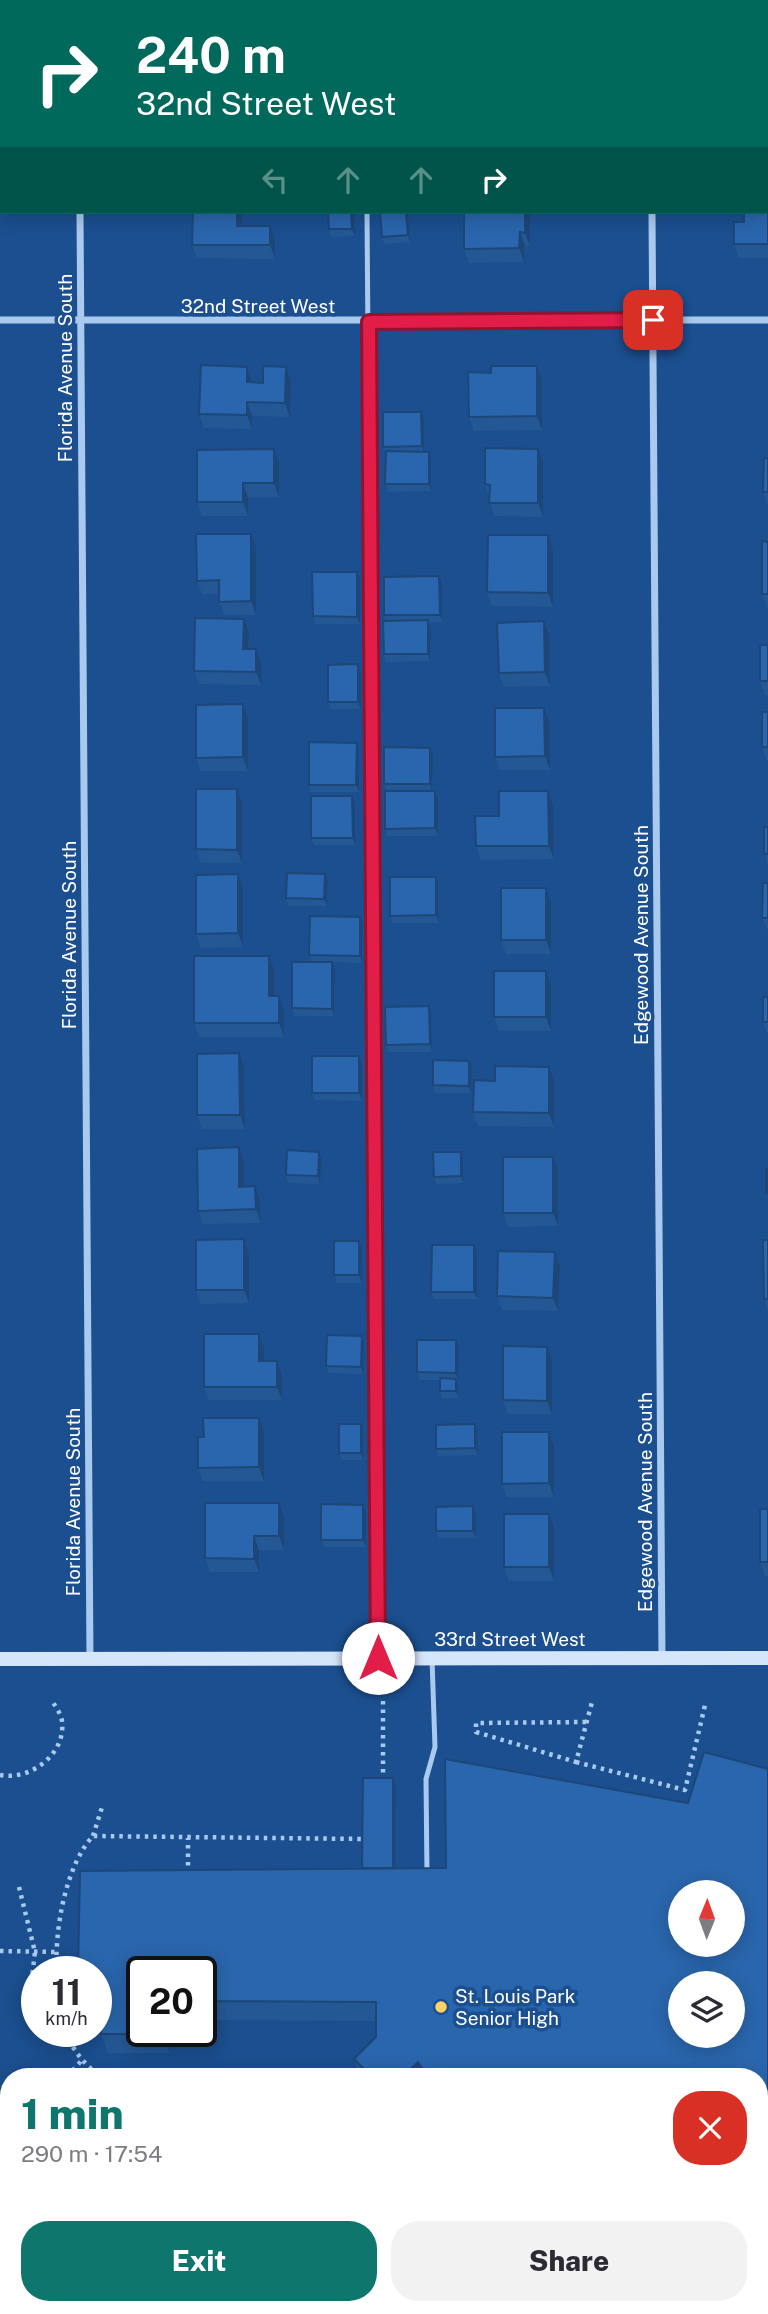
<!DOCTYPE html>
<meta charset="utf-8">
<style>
body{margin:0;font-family:"Public Sans",sans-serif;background:#f2f2f3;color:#2b2b33;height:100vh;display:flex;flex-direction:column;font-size:26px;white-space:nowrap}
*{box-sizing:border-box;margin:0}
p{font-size:23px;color:#7c7c81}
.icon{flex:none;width:38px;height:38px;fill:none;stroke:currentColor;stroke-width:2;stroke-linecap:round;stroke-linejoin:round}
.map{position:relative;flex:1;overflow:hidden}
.side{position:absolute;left:0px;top:2068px;width:768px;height:247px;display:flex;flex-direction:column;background:#fff;border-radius:28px 28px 0 0;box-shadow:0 4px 18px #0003}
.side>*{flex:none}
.banner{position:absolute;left:0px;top:0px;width:768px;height:214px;box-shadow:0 4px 18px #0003;background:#00695c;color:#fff;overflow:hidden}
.needle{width:46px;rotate:1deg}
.tools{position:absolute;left:668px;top:1880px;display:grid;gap:14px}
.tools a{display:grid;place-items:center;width:77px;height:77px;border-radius:50%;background:#fff;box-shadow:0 4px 18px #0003;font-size:35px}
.speed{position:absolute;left:21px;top:1956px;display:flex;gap:14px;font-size:35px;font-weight:700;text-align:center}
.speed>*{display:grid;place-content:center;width:91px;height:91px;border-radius:50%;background:#fff;box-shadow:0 4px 18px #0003;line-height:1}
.speed small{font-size:18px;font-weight:400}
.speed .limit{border:4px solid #111;border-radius:10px;background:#fff;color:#111}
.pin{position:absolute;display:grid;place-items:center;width:60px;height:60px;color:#fff;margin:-30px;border-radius:14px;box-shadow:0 4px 10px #0006}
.me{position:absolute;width:77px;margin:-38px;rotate:0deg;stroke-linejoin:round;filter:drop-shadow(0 0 5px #0008)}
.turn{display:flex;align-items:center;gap:24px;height:147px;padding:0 21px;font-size:32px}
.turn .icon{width:91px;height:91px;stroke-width:2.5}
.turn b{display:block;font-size:49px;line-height:60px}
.lanes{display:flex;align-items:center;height:66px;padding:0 21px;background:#0003;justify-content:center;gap:35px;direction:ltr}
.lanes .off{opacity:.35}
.round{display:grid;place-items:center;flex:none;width:74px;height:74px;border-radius:28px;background:#f2f2f3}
.headline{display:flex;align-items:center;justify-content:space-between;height:119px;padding:0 21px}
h1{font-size:42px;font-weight:800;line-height:52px;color:#0f766e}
.cta{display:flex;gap:14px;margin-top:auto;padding:14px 21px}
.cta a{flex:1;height:80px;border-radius:28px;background:#0f766e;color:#fff;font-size:28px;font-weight:800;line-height:80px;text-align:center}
.cta a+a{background:#f2f2f3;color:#2b2b33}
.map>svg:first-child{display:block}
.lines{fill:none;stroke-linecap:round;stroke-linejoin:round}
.path{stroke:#a9c9ee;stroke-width:4.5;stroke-dasharray:3.5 5;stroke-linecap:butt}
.lane{stroke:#a9c9ee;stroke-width:5}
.street{stroke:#a9c9ee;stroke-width:7}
.secondary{stroke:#d6e6fa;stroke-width:14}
.wall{fill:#245895}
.shaded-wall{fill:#1d4779}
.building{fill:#2a66ad;stroke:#1d4779;stroke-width:2;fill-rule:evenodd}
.route-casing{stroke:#92132f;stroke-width:18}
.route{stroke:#e11d48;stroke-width:12}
.poi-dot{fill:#ffd166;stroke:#1b4f8f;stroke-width:2.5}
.labels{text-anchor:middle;stroke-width:7;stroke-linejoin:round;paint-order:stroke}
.street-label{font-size:19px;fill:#fff;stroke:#1b4f8f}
.poi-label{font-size:19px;fill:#fff;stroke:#1b4f8f;text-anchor:start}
</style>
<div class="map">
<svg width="768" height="2314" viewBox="0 0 768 2314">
<rect width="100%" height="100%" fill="#1b4f8f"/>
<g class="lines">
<path class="path" d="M383,1701V1781
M586,1722L476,1723V1732L576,1762L592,1702
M576,1762L685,1790L706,1701
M0,1775C30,1781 66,1754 62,1722C62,1715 56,1708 53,1702
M93,1836L103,1804
M188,1874V1838
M19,1887L35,1952L27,2018
M0,1951L56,1952
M57,1972C54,1933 65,1866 93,1836L365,1839
M65,2032C73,2050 85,2066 102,2077
M67,2077L82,2060
M369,2306L374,2314
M642,2314L647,2306"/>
<path class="lane" d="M366,0V2
M367,212L378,1658
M427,1875L426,1779L435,1747L432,1659"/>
<path class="street" d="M79,0V2
M650,0V2
M80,212L90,1659
M652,212L662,1658
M0,320H768"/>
<path class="secondary" d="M0,1659L768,1658"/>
</g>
<path class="wall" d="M328,0H354V2H329Z
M768,0V57H766V2Z
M766,59H768V194H766Z
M768,200V258H739L734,244L744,222Z
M193,212H242V226L275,240V259L197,258L192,245Z
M354,212L355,236L331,237L329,229Z
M380,212H408L410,242L384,244L382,237Z
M530,212V246H525L524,262L469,263L464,249Z
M537,366L542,379V430L474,431L469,417L491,373Z
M247,367L252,382L263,383L286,367L291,381L290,417L252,416V429L204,428L199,414Z
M424,420V451L429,452L431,459V491L388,492L385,484L386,454L383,447Z
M274,449L279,463V497H248V516H202L197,502Z
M768,458V506L763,492Z
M543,463V517L494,516L485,484Z
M548,535L553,549V607L492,606L487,592Z
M768,542V607H767L762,594Z
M256,548V615H224L219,602V594H202L197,581Z
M357,572L360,579V624H315L313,616Z
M439,576L442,584V622H429L431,628L430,661L386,662L384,654L386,621L384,615Z
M249,632V649L261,663V685L199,684L194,671Z
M549,635L550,686L504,687L499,673Z
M768,645V695H765L760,681Z
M358,664L361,672V709H331L328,702Z
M243,704L248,718V771H201L196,758Z
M544,708L549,722L550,770H500L495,757Z
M768,712V761H767L762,747Z
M359,750V792H311L309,785Z
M433,755L432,791L438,798V836H387L385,829L387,791L384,784Z
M548,791L553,805L554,859L481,860L476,846Z
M352,796L355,803V845H314L311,838Z
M242,803V863H201L196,849Z
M768,827V864L764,854Z
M328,881L327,906H289L286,898Z
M768,883V931L762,918Z
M438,884L439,923H393L390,916Z
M243,888V947L201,948L196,934Z
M546,888L551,902V954H506L501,940Z
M363,924L362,963L332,962L335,969L334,1016H294L292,1008L312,962L309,955Z
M269,956L274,969V996L284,1010V1037H199L194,1023Z
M546,971L551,985V1031H499L494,1017Z
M768,997V1035L763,1022Z
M429,1006L431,1013L432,1052H388L386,1045Z
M359,1056L362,1063V1101L315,1100L312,1093Z
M244,1067L245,1129H202L197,1115Z
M472,1068L471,1093H435L433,1085Z
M554,1080V1127L478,1126L473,1112Z
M239,1147L244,1161V1187L255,1186L260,1200L261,1223L203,1224L198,1211Z
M463,1159V1183L436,1184L434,1177Z
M322,1160L320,1184L288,1183L286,1175Z
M558,1170V1226L508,1227L503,1213Z
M244,1239L249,1253V1303L201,1304L196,1290Z
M768,1240V1311L764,1299Z
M359,1241L362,1248V1283H337L334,1275Z
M477,1252V1299H434L431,1292Z
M555,1252L560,1266L558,1311L502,1310L497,1296Z
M259,1334L264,1348V1361H277L282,1375V1400H209L204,1387Z
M456,1340L459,1348L458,1380H456L458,1386V1398H442L440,1391V1380H420L417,1372Z
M364,1343L363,1374L329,1373L326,1366Z
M552,1360V1414H508L503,1400Z
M361,1424L363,1431V1460H342L339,1453Z
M475,1424L477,1432L478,1455L439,1456L436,1449Z
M264,1432V1481H203L198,1468Z
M549,1432L554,1446V1497H507L502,1484Z
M473,1506L476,1514V1538H439L436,1531Z
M768,1509V1576H765L760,1562Z
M366,1512V1547H324L321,1540Z
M284,1517V1550H259V1572H210L205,1558Z
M554,1528V1581H509L504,1567Z
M393,1778L396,1785L395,1868L760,2077H361L354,2059L376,2037V2021L201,2020V1972H142L170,2032V2053H108L101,2034V2019H96V1972L362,1868Z
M409,2306H622L615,2314H417Z"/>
<path class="shaded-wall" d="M237,212H242V240L237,226Z
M351,212H354L355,236L352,229Z
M406,212H408L410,242L408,235Z
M525,212H530V246L525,233Z
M270,226L275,240V259L270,245Z
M520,232L525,246L524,262L519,248Z
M537,366L542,379V430L537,416Z
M247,367L252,381V396L247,382Z
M286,367L291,381L290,417L285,403Z
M247,402L252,416V429L247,415Z
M421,412L424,420V454L422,446Z
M274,449L279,463V497L274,483Z
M538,449L543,463V517L538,503Z
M429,452L431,459V491L429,484Z
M243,483L248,497V516L243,502Z
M251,534L256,548V615L251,601Z
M548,535L553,549V607L548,593Z
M357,572L360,579V624L357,617Z
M439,576L442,584V622L440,615Z
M244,619L249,632L248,663L243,649Z
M428,620L431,628L430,661L428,654Z
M544,621L549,635L550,686L545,672Z
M256,649L261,663V685L256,672Z
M358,664L361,672V709L358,702Z
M243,704L248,718V771L243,757Z
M544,708L549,722L550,770L545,756Z
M357,743L359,750V792L356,785Z
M430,748L433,755L432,791L430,784Z
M237,789L242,803V863L237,850Z
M435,791L438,798V836L435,828Z
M548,791L553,805L554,859L549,846Z
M352,796L355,803V845L353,838Z
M238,874L243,888V947L238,933Z
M325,874L328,881L327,906L324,899Z
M436,877L438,884L439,923L436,915Z
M546,888L551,902V954L546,940Z
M360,917L363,924L362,963L360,956Z
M269,956L274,969V1010L269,996Z
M332,962L335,969L334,1016L332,1009Z
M546,971L551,985V1031L546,1017Z
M279,996L284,1010V1037L279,1023Z
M429,1006L431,1013L432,1052L430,1044Z
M239,1053L244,1067L245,1129L240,1115Z
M359,1056L362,1063V1101L359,1093Z
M469,1061L472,1068L471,1093L469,1086Z
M549,1067L554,1080V1127L549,1113Z
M239,1147L244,1161V1200L239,1187Z
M319,1152L322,1160L320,1184L318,1176Z
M461,1152L463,1159V1183L461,1176Z
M553,1157L558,1170V1226L553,1213Z
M255,1186L260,1200L261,1223L256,1209Z
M244,1239L249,1253V1303L244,1290Z
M359,1241L362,1248V1283L359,1275Z
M474,1245L477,1252V1299L474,1292Z
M555,1252L560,1266L558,1311L553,1298Z
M259,1334L264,1348V1375L259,1361Z
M362,1336L364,1343L363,1374L361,1367Z
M456,1340L459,1348L458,1380L456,1373Z
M547,1347L552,1360V1414L547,1401Z
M277,1361L282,1375V1400L277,1387Z
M456,1379L458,1386V1398L456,1391Z
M259,1418L264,1432V1481L259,1467Z
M361,1424L363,1431V1460L361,1453Z
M475,1424L477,1432L478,1455L475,1448Z
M549,1432L554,1446V1497L549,1483Z
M279,1503L284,1517V1550L279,1536Z
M363,1505L366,1512V1547L363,1540Z
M473,1506L476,1514V1538L473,1531Z
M549,1514L554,1528V1581L549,1567Z
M254,1536L259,1550V1572L254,1559Z
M393,1778L396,1785L395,1888L393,1881Z
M163,2032H170V2053L163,2034Z
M418,2062L424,2077H402Z
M600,2306H622L615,2314H603Z"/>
<path class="building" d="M189,0H227V2H189Z
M378,0H417V2H378Z
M470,0H516V2H470Z
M753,0H768V43H766V2H753Z
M766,59H768V113H766Z
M766,125H768V180H766Z
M766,200H768V244H734V222H744V212H766Z
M193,212H237V226H270V245H192Z
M328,212H351L352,229H329Z
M380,212H406L408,235L382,237Z
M464,212H525V233L520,232L519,248L464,249Z
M201,365L247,367V382L263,383V366L286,367L285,403L247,402V415L199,414Z
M491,366H537V416L469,417L468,372L491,373Z
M383,412H421L422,446L383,447Z
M485,448L538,449V503H489L490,485L485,484Z
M274,449V483H243V502H197V450Z
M386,451L429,452V484H385Z
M764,458H768V492H763Z
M196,534H251V601L219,602V580L197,581Z
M488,535H548V593L487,592Z
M762,541L768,542V594H762Z
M312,572H357V617L313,616Z
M439,576L440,615H384V577Z
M195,618L244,619L243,649H256V672L194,671Z
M428,620V654H384L383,621Z
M544,621L545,672L499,673L497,623Z
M760,645H768V681H760Z
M358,664V702H328V665Z
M243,704V757L196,758V705Z
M495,708H544L545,756L495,757Z
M762,712H768V747H762Z
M309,742L357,743L356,785H309Z
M384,747L430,748V784H384Z
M196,789H237V850L196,849Z
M385,791H435V828L385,829Z
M499,791H548L549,846H476L475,816H499Z
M311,796H352L353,838H311Z
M764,827H768V854H764Z
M287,873L325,874L324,899L286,898Z
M238,874V933L196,934V875Z
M390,877H436V915L390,916Z
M763,883H768V918H762Z
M501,888H546V940H501Z
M310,916L360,917V956L309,955Z
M194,956H269V996H279V1023H194Z
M292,962H332V1009L292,1008Z
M494,971H546V1017H494Z
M763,997H768V1022H763Z
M429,1006L430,1044L386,1045L385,1007Z
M239,1053L240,1115H197V1054Z
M312,1056H359V1093H312Z
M433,1060L469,1061V1086L433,1085Z
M495,1066L549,1067V1113L473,1112L474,1080L495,1081Z
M239,1147V1187L255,1186L256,1209L198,1211L197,1149Z
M287,1150L319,1152L318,1176L286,1175Z
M433,1152H461V1176L434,1177Z
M503,1157H553V1213H503Z
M766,1169H768V1193H766Z
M244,1239V1290H196V1240Z
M763,1240H768V1299H764Z
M334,1241H359V1275H334Z
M432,1245H474V1292H431Z
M498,1251L555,1252L553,1298L497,1296Z
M204,1334H259V1361H277V1387H204Z
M327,1335L362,1336L361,1367L326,1366Z
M417,1340H456V1373L417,1372Z
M503,1346L547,1347V1401L503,1400Z
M440,1378L456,1379V1391H440Z
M203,1418H259V1467L198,1468V1437H204Z
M339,1424H361V1453H339Z
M475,1424V1448L436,1449V1425Z
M502,1432H549V1483L502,1484Z
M205,1503H279V1536H254V1559L205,1558Z
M321,1504L363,1505V1540H321Z
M473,1506V1531H436V1507Z
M760,1509H768V1562H760Z
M504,1514H549V1567H504Z
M704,1752L768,1769V2314H660V2306H760V2077H428L418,2062L402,2077H372L354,2059L376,2037V2002L201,2001V1972H142V2032H163V2034H101L100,2000H96V1972H78L80,1871L446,1868L445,1759L688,1803ZM681,1892H733V1944H681ZM681,1983H733V2035H681Z
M363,1778H393V1868H362Z
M425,2306H597L585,2314H434Z"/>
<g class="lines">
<g class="route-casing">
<path id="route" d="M378,1658L369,322L653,320"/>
</g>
<use href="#route" class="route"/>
</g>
<circle class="poi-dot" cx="441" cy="2007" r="7"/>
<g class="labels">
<g class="street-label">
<text x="258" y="313">32nd Street West</text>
<text transform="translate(65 368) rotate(-90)" y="7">Florida Avenue South</text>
<text transform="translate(69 935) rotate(-90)" y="7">Florida Avenue South</text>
<text transform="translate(641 935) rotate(-90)" y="7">Edgewood Avenue South</text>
<text transform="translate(73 1502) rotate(-90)" y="7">Florida Avenue South</text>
<text transform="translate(645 1502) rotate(-90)" y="7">Edgewood Avenue South</text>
<text x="510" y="1646">33rd Street West</text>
</g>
<g class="poi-label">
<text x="455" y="2003">St. Louis Park<tspan x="455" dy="22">Senior High</tspan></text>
</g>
</g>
</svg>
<div class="tools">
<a><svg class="needle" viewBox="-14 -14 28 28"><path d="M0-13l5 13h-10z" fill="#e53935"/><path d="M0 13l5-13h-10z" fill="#7c7c81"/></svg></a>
<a><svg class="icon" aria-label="layers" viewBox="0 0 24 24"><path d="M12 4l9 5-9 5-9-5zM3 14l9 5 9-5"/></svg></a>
</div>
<div class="speed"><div>11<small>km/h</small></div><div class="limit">20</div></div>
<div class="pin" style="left:653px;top:320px;background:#d93025"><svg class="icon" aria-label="arrive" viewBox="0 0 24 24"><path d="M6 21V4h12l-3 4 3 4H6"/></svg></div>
<svg class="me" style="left:378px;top:1658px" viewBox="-20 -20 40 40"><circle r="19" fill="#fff"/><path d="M0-13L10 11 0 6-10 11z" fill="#e11d48"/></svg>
<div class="banner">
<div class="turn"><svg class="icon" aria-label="right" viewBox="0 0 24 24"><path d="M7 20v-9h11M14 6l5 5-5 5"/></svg><div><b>240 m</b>32nd Street West</div></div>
<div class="lanes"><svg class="icon off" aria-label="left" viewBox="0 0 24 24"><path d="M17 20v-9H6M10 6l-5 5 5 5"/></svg><svg class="icon off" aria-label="ahead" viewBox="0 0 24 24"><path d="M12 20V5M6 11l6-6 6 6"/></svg><svg class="icon off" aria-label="ahead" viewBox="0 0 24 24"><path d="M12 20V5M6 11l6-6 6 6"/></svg><svg class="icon" aria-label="right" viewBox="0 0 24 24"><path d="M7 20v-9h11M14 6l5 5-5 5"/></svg></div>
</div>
<section class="side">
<div class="headline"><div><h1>1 min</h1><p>290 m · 17:54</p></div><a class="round" style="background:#d93025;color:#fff"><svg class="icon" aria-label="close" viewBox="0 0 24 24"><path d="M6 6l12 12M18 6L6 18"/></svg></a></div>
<div class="cta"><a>Exit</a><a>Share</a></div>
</section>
</div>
